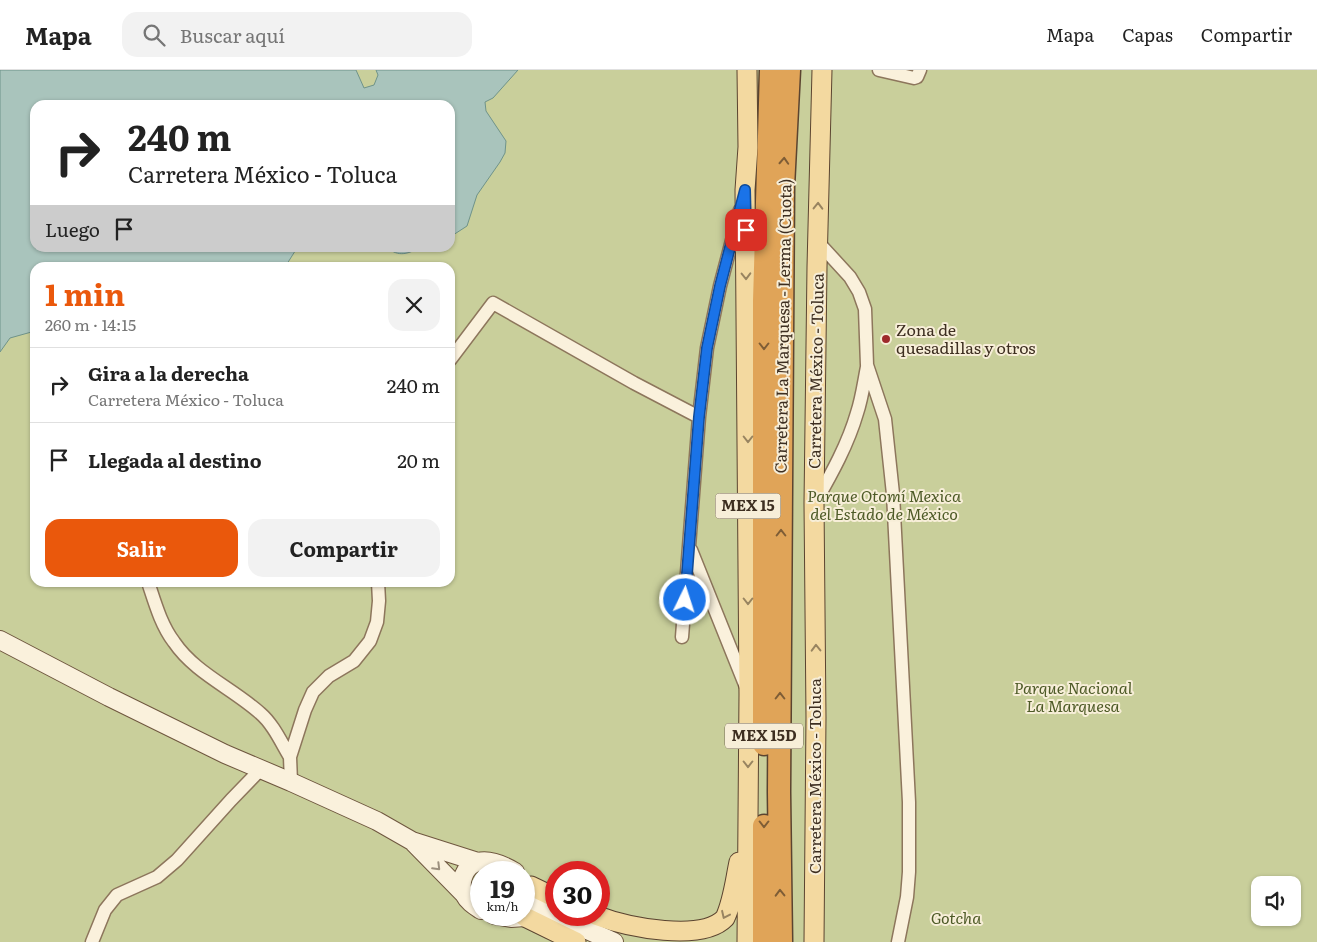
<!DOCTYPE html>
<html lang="es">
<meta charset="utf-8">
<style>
body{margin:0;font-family:Literata,serif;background:#f2f2f2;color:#222;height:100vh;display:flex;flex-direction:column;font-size:19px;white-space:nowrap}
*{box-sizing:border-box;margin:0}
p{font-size:16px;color:#767676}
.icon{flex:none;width:28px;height:28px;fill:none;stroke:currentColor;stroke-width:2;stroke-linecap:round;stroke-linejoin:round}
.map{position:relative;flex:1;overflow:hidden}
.panel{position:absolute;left:30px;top:192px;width:425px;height:325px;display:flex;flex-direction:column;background:#fff;border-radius:15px;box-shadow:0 1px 4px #0004}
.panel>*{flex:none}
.top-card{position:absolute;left:30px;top:30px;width:425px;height:152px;border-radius:15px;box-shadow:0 1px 4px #0004;background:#fff;color:#222;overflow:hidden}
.controls{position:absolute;left:1251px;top:806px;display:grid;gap:10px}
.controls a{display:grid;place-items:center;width:50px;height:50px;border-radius:10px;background:#fff;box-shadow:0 1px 4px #0004;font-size:25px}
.speed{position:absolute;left:470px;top:791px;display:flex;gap:10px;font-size:25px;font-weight:700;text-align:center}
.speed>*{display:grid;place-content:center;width:65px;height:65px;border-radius:50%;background:#fff;box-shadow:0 1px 4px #0004;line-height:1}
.speed small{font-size:12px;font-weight:400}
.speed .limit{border:8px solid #d22;background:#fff;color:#111}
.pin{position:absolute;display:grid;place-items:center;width:42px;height:42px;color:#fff;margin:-21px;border-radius:10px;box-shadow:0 2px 8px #0006}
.me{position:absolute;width:55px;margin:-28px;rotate:4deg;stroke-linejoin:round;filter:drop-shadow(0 0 4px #0008)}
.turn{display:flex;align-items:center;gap:18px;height:105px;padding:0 15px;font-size:22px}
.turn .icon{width:65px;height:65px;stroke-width:2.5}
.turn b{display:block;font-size:35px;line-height:42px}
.then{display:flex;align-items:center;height:48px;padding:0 15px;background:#0003;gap:10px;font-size:19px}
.round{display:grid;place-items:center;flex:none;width:52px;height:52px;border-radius:15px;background:#f2f2f2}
.headline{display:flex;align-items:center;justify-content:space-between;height:85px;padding:0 15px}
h1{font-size:30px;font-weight:700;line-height:38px;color:#ea580c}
.cta{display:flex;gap:10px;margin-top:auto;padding:10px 15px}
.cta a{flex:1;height:58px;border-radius:15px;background:#ea580c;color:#fff;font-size:20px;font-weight:700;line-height:58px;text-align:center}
.cta a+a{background:#f2f2f2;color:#222}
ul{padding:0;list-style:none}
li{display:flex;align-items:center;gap:15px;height:75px;padding:0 15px;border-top:1px solid #e0e0e0}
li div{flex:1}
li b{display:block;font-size:19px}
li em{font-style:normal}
header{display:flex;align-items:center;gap:30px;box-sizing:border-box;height:70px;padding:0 25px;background:#fff;border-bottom:1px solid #e0e0e0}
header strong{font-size:24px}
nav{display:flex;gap:28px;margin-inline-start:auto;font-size:18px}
.search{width:350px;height:45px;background:#f2f2f2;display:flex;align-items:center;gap:12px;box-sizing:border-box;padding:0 18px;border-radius:15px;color:#767676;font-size:19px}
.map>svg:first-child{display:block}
.green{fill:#c9cf9b;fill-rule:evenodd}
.water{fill:#a9c4bc;stroke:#6f938a}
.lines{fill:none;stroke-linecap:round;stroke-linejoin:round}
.minor-casing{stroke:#8d765c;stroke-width:15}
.secondary-casing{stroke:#6f573f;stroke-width:20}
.primary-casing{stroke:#5b4430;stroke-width:21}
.motorway-casing{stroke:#5b4430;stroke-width:25}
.minor{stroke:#faf1dc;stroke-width:12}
.secondary{stroke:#faf1dc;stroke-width:18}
.primary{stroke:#f3d9a0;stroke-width:19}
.motorway{stroke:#e0a458;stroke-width:22}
.oneway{stroke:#7e5d36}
.oneway2{stroke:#988460}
.oneway3{stroke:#9c907e}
.route-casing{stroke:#114b97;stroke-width:12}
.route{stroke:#1a73e8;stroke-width:9}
.poi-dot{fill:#9e2a2b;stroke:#f7eed8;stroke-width:2}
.labels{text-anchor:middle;stroke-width:4;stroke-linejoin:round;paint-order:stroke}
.shield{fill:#f7eed8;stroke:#756857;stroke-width:1}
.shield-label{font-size:15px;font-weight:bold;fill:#3d2e20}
.street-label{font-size:16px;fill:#3d2e20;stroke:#f7eed8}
.poi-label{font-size:16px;fill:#3d2e20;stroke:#f7eed8;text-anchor:start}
.park-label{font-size:16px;font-style:italic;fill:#4d5a26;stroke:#f7eed8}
</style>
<header>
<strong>Mapa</strong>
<div class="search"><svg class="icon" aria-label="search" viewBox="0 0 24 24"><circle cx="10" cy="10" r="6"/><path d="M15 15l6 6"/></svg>Buscar aquí</div>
<nav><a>Mapa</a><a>Capas</a><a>Compartir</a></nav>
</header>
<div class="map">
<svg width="1317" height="872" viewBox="0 0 1317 872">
<rect width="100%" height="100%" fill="#f0e4c8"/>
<path class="green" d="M0,0H1317V872H0ZM35,35H450V178H35ZM35,198H450V512H35ZM481,802H524V845H481ZM556,802H599V845H556ZM1260,815H1292V848H1260Z"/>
<path class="water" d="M0,0H356L364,18L374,15L378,5L376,0H518L493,28L485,32L486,41L506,71L505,83L500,92L477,125L467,156L450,167V35H35V178H298H297L285,197L35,198V261L10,268L0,282Z
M388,178H419C408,184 398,187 388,178Z"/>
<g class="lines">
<g class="minor-casing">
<path id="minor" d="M879,0L914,8L917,7L920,0
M817,171L850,207L859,222L865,239L867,295L885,349L893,424L909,732V802L907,827L898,872
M450,290L493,233L634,313L699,347
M816,431C832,403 848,374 857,343C862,328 864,312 867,297
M691,480L746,617
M148,512C155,533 161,555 174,572C195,603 232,618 260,643C273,654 281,672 290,687
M682,567L699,347L707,278L720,216L740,140
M291,712L290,687L305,640L313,622L329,606L354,591L370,571L377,552L379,531L378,512
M92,872L105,840L117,825L157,807L177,790L231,730L261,699"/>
</g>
<g class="secondary-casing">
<path id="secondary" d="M0,570L109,627L225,684L291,712L377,751L412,771L478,792
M414,773L463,823
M534,836L614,872
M481,840C475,836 468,832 464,824C458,813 465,795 478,792C490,789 505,796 515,802
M494,845L511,848L525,847L533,837"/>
</g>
<g class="primary-casing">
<path id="primary" d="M531,816L556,828
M595,845C629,858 702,872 725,848C733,831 735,811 739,792
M525,847L576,872
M747,872L749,624L745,120L748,77L747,0
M814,872L816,647L814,433L817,197L822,0"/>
</g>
<g class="motorway-casing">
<path id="motorway" d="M764,674V231L771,0
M764,872V756
M781,872L779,722L783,117L789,0"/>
</g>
<use href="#minor" class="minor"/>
<use href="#secondary" class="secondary"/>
<use href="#primary" class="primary"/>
<use href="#motorway" class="motorway"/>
</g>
<defs><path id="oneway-chevron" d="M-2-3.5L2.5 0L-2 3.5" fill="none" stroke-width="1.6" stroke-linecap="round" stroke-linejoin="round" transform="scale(1.25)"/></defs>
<g class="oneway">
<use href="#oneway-chevron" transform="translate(784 91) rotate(-87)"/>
<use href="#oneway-chevron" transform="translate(764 276) rotate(90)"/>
<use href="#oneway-chevron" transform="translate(781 463) rotate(-90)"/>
<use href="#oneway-chevron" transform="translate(780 626) rotate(-90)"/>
<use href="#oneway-chevron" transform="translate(764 754) rotate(90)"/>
<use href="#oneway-chevron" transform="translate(780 823) rotate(-91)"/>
</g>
<g class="oneway2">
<use href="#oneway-chevron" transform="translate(818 136) rotate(-89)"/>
<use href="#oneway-chevron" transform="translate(746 206) rotate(89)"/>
<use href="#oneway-chevron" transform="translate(748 369) rotate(90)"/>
<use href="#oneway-chevron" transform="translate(748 531) rotate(90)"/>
<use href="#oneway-chevron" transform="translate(816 578) rotate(-91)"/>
<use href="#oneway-chevron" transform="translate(748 694) rotate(90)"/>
<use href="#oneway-chevron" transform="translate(725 845) rotate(115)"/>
</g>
<use class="oneway3" href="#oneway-chevron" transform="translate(437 797) rotate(45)"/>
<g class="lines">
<g class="route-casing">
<path id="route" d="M685,530L699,347L707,278L720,216L745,120L746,160"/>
</g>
<use href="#route" class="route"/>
</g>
<circle class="poi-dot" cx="886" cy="269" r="5"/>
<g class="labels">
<g class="shield">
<rect x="715.5" y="423.5" width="65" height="25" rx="4"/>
<rect x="725" y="653.5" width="78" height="25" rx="4"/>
</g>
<g class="shield-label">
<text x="748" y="441">MEX 15</text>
<text x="764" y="671">MEX 15D</text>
</g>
<g class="street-label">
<text transform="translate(783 256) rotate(-89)" y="6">Carretera La Marquesa - Lerma (Cuota)</text>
<text transform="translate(816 301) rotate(-89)" y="6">Carretera México - Toluca</text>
<text transform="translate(815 706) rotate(-90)" y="6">Carretera México - Toluca</text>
</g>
<g class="poi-label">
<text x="896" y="266">Zona de<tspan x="896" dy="18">quesadillas y otros</tspan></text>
</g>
<g class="park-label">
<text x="884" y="432">Parque Otomí Mexica<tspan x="884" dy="18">del Estado de México</tspan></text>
<text x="1073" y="624">Parque Nacional<tspan x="1073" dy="18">La Marquesa</tspan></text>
<text x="956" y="854">Gotcha</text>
</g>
</g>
</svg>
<div class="controls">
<a><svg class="icon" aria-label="sound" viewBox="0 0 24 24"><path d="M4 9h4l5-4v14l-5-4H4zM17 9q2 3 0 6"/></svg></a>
</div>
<div class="speed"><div>19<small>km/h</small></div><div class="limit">30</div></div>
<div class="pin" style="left:746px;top:160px;background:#d93025"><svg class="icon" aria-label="arrive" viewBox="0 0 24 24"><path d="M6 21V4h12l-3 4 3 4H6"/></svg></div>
<svg class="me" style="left:685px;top:530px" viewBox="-20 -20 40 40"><circle r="17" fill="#1a73e8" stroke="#fff" stroke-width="3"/><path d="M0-11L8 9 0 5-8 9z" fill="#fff"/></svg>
<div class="top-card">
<div class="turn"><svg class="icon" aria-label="right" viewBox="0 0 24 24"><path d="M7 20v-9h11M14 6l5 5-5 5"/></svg><div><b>240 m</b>Carretera México - Toluca</div></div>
<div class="then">Luego<svg class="icon" aria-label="arrive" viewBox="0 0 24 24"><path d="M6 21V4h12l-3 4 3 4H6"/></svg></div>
</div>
<section class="panel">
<div class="headline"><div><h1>1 min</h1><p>260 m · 14:15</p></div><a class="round"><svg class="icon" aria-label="close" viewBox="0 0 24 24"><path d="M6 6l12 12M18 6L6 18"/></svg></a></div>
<ul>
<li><svg class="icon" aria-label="right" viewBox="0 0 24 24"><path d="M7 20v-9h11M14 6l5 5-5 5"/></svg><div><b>Gira a la derecha</b><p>Carretera México - Toluca</p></div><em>240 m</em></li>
<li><svg class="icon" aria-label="arrive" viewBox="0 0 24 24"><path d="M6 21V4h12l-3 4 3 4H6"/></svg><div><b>Llegada al destino</b></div><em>20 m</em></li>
</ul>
<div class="cta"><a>Salir</a><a>Compartir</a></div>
</section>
</div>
